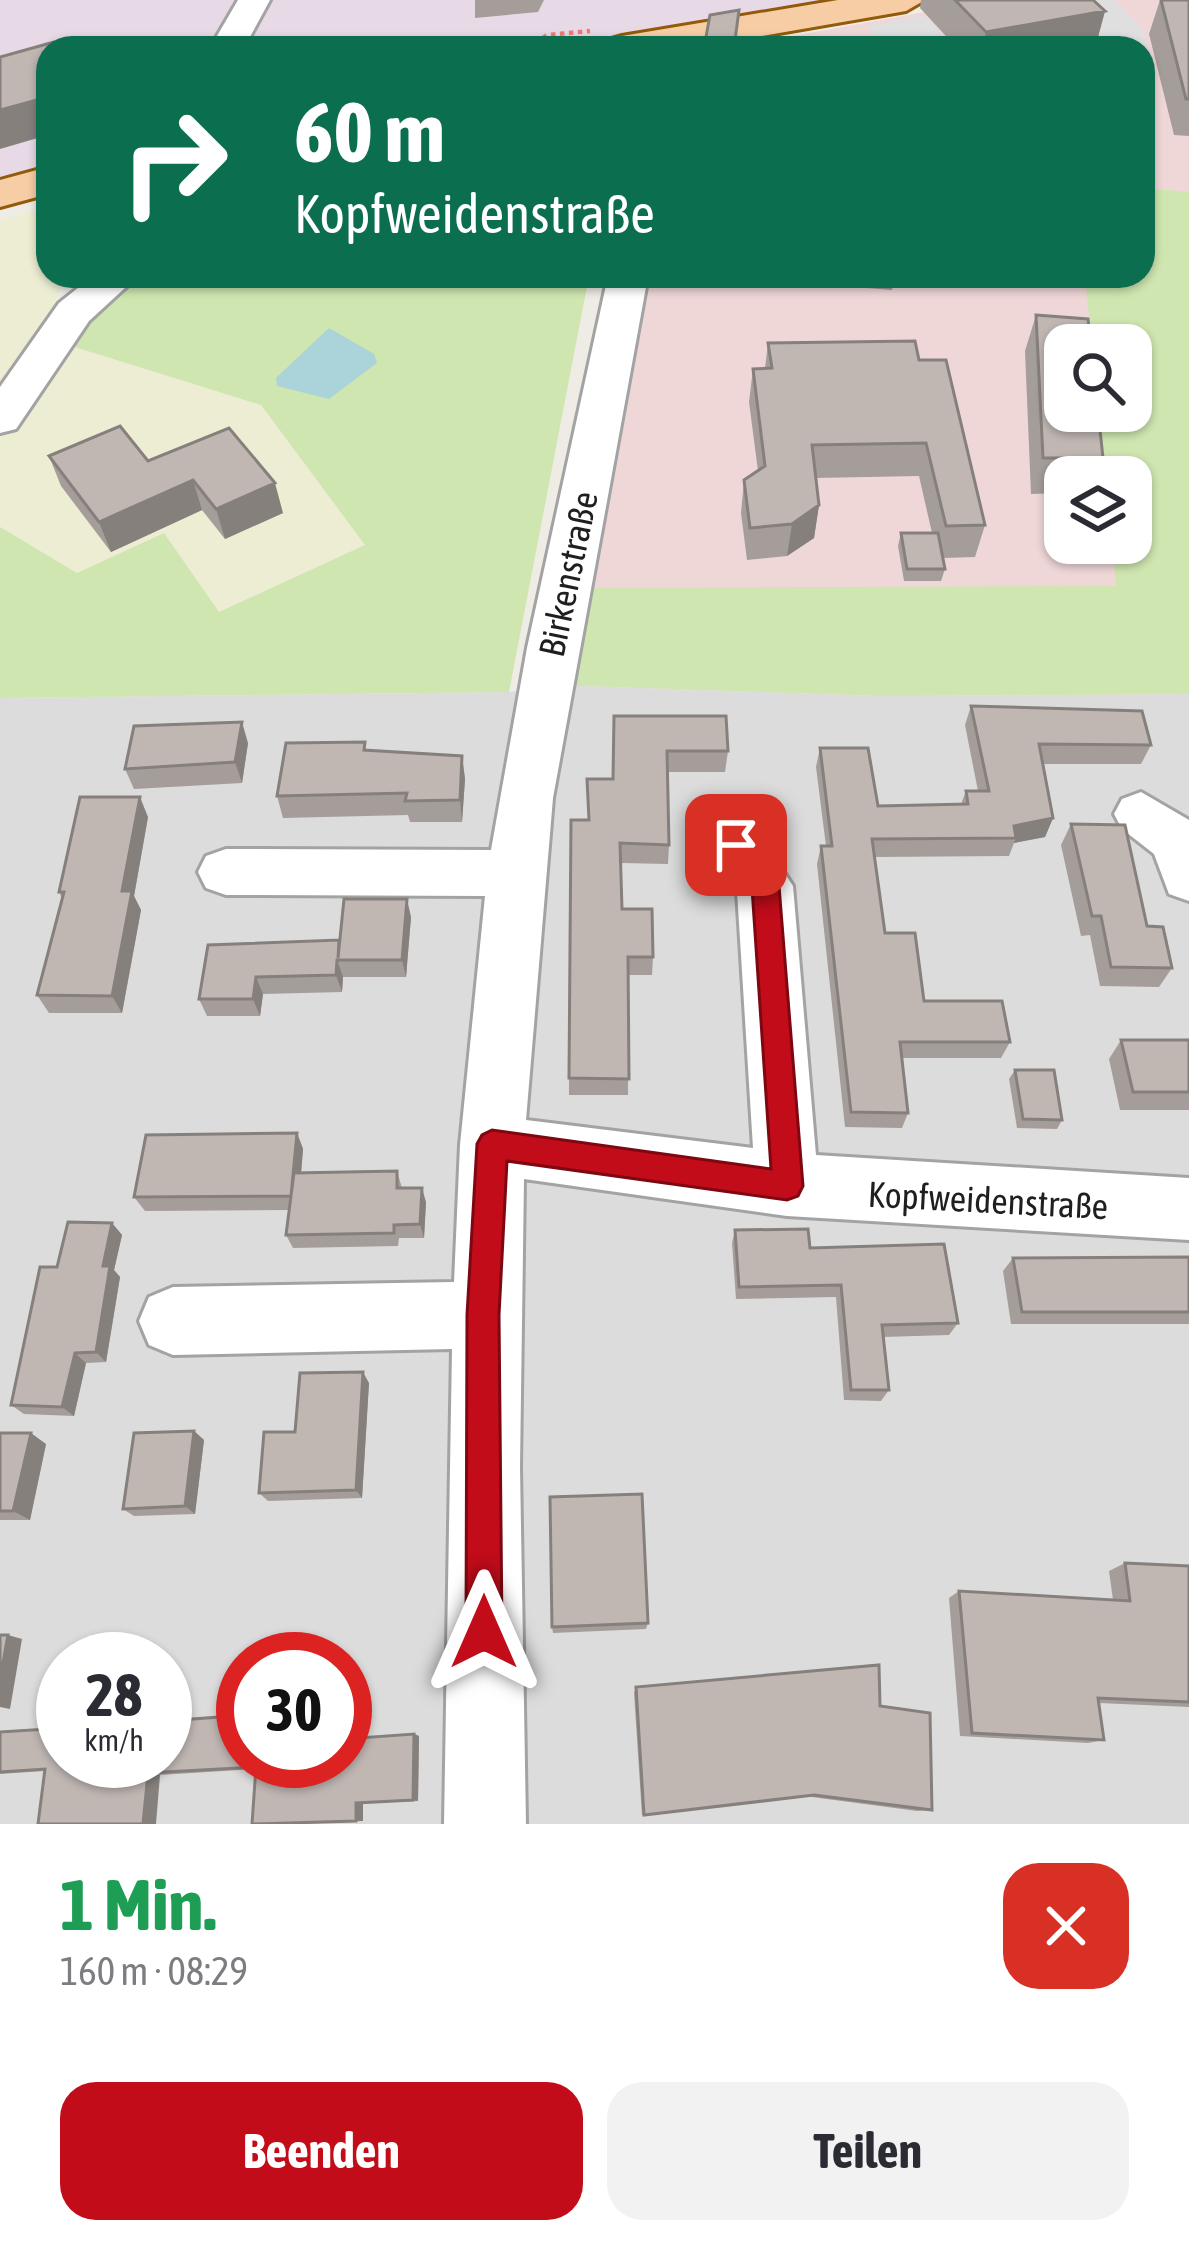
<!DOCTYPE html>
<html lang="de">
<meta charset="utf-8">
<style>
body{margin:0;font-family:"Asap Condensed",sans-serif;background:#f2f2f3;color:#2b2b33;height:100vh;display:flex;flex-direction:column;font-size:45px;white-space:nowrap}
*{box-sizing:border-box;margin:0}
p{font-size:39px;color:#7c7c81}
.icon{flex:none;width:66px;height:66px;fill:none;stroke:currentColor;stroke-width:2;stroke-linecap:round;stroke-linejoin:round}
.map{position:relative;height:1824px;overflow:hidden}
.drawer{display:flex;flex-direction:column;background:#fff;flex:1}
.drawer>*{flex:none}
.hud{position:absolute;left:36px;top:36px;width:1119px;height:252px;border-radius:36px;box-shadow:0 3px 9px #0004;background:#0b6e4f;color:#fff;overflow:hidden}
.tools{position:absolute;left:1044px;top:324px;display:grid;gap:24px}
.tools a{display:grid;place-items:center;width:108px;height:108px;border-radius:24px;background:#fff;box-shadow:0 3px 9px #0004;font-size:60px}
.speed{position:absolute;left:36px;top:1632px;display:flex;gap:24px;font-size:60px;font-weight:700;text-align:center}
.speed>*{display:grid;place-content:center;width:156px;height:156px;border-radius:50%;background:#fff;box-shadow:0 3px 9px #0004;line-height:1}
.speed small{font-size:30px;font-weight:400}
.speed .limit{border:18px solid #d22;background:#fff;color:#111}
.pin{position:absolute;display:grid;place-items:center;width:102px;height:102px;color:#fff;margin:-51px;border-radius:24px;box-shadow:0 6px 18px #0006}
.me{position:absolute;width:132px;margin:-66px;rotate:0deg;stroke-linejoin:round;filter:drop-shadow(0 0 9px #0008)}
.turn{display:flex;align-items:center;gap:42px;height:252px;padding:0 60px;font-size:54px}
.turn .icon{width:156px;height:156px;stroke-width:2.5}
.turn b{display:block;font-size:84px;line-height:102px}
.round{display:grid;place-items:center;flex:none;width:126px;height:126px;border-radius:36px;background:#f2f2f3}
.summary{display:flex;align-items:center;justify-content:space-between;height:204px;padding:0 60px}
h1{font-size:72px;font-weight:700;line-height:90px;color:#1e9e55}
.button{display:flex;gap:24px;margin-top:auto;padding:24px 60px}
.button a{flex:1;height:138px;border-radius:36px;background:#c20c1a;color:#fff;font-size:48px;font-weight:700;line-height:138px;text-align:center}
.button a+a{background:#f2f2f3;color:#2b2b33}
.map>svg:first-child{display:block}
.residential{fill:#dddcdd;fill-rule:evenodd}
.commercial{fill:#efd7d8;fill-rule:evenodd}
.industrial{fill:#e8d9e6}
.farmland{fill:#ededd3}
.grass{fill:#cfe6b0}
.parking{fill:#dfdfdf}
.water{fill:#aad3da}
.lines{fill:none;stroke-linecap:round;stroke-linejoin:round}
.minor-casing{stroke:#a3a3a3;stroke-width:6}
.major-casing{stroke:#925a09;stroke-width:6}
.path{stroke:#f17975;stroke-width:4.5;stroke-dasharray:4.5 4.5;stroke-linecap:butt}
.minor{fill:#fff;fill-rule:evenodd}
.major{fill:#f6cda5;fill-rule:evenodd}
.wall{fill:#a59d9a}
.shaded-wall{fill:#86807d}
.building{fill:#c0b7b3;stroke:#86807d;stroke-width:3}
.route{fill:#c20c1a;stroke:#7e0811;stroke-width:3}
.labels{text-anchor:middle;stroke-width:9;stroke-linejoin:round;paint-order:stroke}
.street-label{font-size:36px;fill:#1f1f1f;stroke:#fff}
</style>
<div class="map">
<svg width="1189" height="1824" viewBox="0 0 1189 1824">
<rect width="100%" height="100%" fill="#efece6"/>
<path class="residential" d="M554,685L884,696L1189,694V1824H0V698L509,692ZM63,1659H165V1761H63ZM243,1659H345V1761H243Z"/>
<path class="commercial" d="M991,0H1189V694L884,696L554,685L625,276H1143V48H726ZM1065,345H1131V411H1065ZM1065,477H1131V543H1065Z"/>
<path class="industrial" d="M0,0H846L581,48H48V172L0,185Z"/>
<path class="farmland" d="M48,206V276H65L53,307L0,382V221Z
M65,344L261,405L366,545L219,612L77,573L0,527V435Z"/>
<path class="grass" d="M1143,188L1189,192V694L884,696L554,685L570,588L1116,586L1112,543H1131V477H1105L1099,411H1131V345H1092L1085,276H1143Z
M147,276H589L509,692L0,698V527L77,573L164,533L219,612L365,545L261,405L65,344L97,305Z"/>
<path class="parking" d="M1047,0H1114L1144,31L1155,85L1143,84V48H1095Z
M925,15L954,48H885L867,26Z"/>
<path class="water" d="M329,328L374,354L377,363L329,399L277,386L276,378Z"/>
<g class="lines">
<g class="minor-casing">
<path id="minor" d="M238,0H270L244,48H210Z
M93,276H138L89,321L16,429L0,433V387L59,303Z
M608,276H648L553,798L526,1120L753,1148L737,891L708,845L716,829L736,823L756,829L793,886L816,1155L1189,1178V1240L787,1216L524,1179L520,1467L526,1824H444L452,1349L173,1355L149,1345L139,1321L149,1297L173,1287L454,1282L460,1145L485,896L226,895L206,888L198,872L206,856L226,849L491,850L527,648Z
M1141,792L1189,820V901L1169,894L1154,854L1122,829L1114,814L1122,799Z"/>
</g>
<g class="major-casing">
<path id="major" d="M838,0H925L906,11L692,48H602L608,40L622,36Z
M48,167V194L0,207V180Z"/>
</g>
<path class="path" d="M528,48L547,35L590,31"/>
<use href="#minor" class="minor"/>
<use href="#major" class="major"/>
</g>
<path class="wall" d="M475,0H544L538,12L475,18Z
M921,0H1093L1105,11L1095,48H957L920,8Z
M1160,0H1189V136L1174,135L1149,34Z
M752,276H895L892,290L756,279Z
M1036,315L1103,458L1096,477H1065V493L1031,494L1025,351Z
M768,343L919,360L985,525L975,557L943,558L945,569L941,581H904L898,546L901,533H932L919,476L816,478L819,505L814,538L787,556L747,560L741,513L744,480L758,471L749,402L753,369L765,368Z
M49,456L148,461L283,513L225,539L202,510L111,552L61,486Z
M971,706L1151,745L1141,764H1042L1053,818L1045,837L1014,843L1009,856L874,857L885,933L924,1001L1010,1042L1001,1058H902L908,1113L902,1128L845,1127L817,864L821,846H826L816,767L820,748L878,806L961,804L966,791H978L965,725Z
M614,716L728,751L725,772H668L669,845L668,864L621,863L622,909L653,957L652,975H628V1095H569V1078L588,820L613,779Z
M365,742L366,750L462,756L465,779L462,822H410L408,815L283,818L277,796Z
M248,743L242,783L134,789L125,769Z
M148,817L134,896L141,910L122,1013H49L37,995L62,898L59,892Z
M1071,824L1147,926L1172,968L1159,987L1100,986L1090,935L1081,936L1061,845Z
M411,917L406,977H343L342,992L263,994L260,1016H207L199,999L339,940Z
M1121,1040H1189V1110H1120L1109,1059Z
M1015,1070L1062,1120L1057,1129L1017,1128L1009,1079Z
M297,1133L303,1149L301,1173L397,1171L402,1188L426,1202L424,1238H399L398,1246L293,1248L286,1235L289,1210L145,1211L134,1197Z
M112,1223L122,1235L114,1270L120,1277L106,1362L86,1363L74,1416L24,1414L11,1405L57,1267Z
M735,1230L810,1248L958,1323L949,1335L883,1337L889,1390L881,1401L844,1400L836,1297L736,1299L732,1243Z
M1189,1257V1324H1011L1003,1271L1013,1258Z
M369,1383L362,1498L268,1501L259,1493Z
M194,1431L204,1440L195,1514L134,1516L123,1509Z
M0,1433L46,1444L30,1520H0Z
M1125,1563L1189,1566V1707L1099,1703L1104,1740L1088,1743L960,1736L949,1598L959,1591L1113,1600L1109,1571Z
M648,1623L646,1629L553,1633L552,1627Z
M636,1687L880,1706L932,1810L917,1811L804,1796L642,1815L634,1693Z
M235,1716L243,1718V1761L366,1718L365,1737L414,1734L419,1736L418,1801L363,1803V1821L302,1824L256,1769L160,1775L45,1771L0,1774V1732Z"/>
<path class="shaded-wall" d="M1105,11L1095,48H983L986,32Z
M48,97V135L0,149V110Z
M193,480L202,510L111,552L99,522Z
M275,483L283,513L225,539L216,509Z
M819,505L814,538L787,556L792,524Z
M242,722L248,743L242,783L235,762Z
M462,756L465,779L462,822L460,800Z
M140,797L148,817L134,896L141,910L122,1013L112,996L122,891Z
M1053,818L1045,837L1014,843L1016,838L1014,826Z
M407,899L411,917L406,977L402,960Z
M337,960L343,977L342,992L336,975Z
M256,977L263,994L260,1016L253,999Z
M297,1133L303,1149L298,1210L291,1196Z
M422,1188L426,1202L424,1238L420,1224Z
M112,1223L122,1235L114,1270L120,1277L106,1362L96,1352L103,1266Z
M75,1353L86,1363L74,1416L62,1407Z
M363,1372L369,1383L362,1498L356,1490Z
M194,1431L204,1440L195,1514L185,1506Z
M31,1433L46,1444L30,1520L13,1511Z
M8,1635L22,1639L10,1709L0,1707V1679Z
M359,1715L366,1718L365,1740L359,1738Z
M414,1734L419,1736L418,1801L413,1800Z
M148,1773L160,1775L156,1824H143Z
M356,1803H363V1821H356Z"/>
<path class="building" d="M955,0H1093L1105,11L986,32Z
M1161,0H1189V99H1186Z
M739,10L734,48H704L710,15Z
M54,42L59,48H48V97L0,110V57Z
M1036,315L1088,319L1091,345H1065V411H1098L1103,458H1043Z
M915,341L919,360H946L985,525L946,526L926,443L812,445L819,505L792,524L750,528L744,480L765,466L753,369L772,368L768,343Z
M120,426L148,461L229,428L275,483L216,509L193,480L99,522L49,456Z
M901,533H938L945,569H907Z
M971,706L1142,711L1151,745L1039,744L1053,818L1014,826L1016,838L872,839L885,933H915L924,1001H1002L1010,1042H900L908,1113L851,1112L821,846H832L820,748H868L878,806L968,804L966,791H989Z
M614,716H726L728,751H667L669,845L620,843L622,909H652L653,957H628L629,1079L569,1078L571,820H589L587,779H613Z
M242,722L235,762L125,769L134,726Z
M365,742L364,750L462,756L460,800L405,801L407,793L277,796L286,743Z
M80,797H140L122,891H132L112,996L37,995L64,892H59Z
M1071,824L1125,825L1147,926L1163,927L1172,968L1111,967L1101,916H1092Z
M344,899H407L402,960H337L336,975L256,977L253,999H199L208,945L339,940L338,958Z
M1121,1040H1189V1092H1133Z
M1015,1070H1054L1062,1120L1023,1119Z
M297,1133L291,1196L294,1173L397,1171V1188H422L420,1224L394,1225V1233L286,1235L291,1196L134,1197L146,1135Z
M68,1222L112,1223L103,1266H110L96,1352L75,1353L62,1407L11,1405L40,1267H57Z
M808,1229L810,1248L944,1244L958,1323L882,1325L889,1390H851L841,1285L739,1287L735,1230Z
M1189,1257V1312H1022L1013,1258Z
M363,1372L356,1490L259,1493L264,1432H295L300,1373Z
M194,1431L185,1506L123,1509L134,1433Z
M0,1433H31L13,1511H0Z
M642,1494L648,1623L552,1627L550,1497Z
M1125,1563L1189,1566V1702L1098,1698L1104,1740L972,1733L959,1591L1130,1601Z
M0,1635H8L0,1679Z
M879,1665L880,1706L930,1713L932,1810L814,1795L644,1815L636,1687Z
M359,1715V1738L414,1734L413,1800L356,1803V1821L252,1824L256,1767L148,1773L143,1824H38L45,1769L0,1772V1732L63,1728V1761H165V1721L235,1716L234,1723L243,1722V1761H345V1716Z"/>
<path class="route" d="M736,834L745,837L779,886L803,1186L798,1196L787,1200L507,1161L499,1315L502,1632L497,1645L484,1650L471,1645L466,1632L467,1315L477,1144L482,1135L492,1130L771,1169L752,888L723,845Z"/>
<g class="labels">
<g class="street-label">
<text transform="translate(568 574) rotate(-78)" y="13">Birkenstraße</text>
<text transform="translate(988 1200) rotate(3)" y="13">Kopfweidenstraße</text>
</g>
</g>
</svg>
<div class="tools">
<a><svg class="icon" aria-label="search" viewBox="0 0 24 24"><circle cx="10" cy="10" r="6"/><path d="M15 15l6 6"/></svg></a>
<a><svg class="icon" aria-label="layers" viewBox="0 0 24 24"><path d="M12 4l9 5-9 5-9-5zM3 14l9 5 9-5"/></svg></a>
</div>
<div class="speed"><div>28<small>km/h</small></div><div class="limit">30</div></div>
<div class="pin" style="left:736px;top:845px;background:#d93025"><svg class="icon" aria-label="arrive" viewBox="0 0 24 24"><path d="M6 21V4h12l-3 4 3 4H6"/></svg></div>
<svg class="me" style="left:484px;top:1632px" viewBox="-20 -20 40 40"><path d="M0-17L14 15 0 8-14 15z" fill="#c20c1a" stroke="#fff" stroke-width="4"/></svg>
<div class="hud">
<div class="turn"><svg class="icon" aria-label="right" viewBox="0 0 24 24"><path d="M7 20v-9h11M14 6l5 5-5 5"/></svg><div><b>60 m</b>Kopfweidenstraße</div></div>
</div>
</div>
<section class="drawer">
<div class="summary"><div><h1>1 Min.</h1><p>160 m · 08:29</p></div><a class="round" style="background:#d93025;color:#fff"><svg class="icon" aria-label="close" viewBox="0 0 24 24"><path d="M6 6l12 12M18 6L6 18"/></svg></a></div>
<div class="button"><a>Beenden</a><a>Teilen</a></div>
</section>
